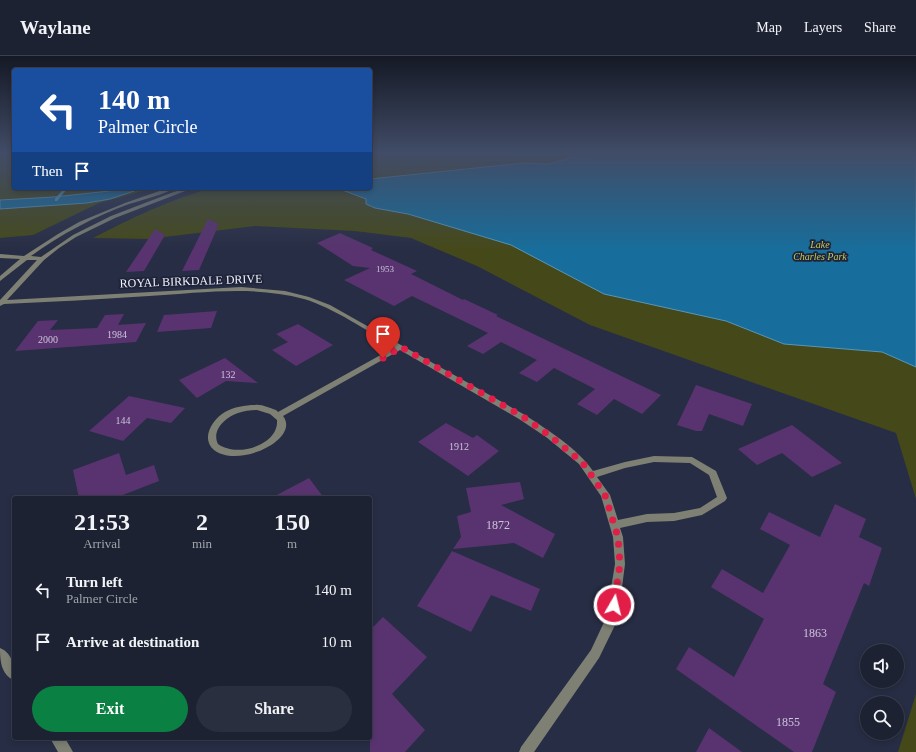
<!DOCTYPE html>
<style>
body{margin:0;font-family:Georgia,serif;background:#2a2f3f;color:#f1f3f6;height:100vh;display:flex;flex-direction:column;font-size:15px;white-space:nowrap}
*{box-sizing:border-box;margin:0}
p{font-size:13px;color:#a0a4ac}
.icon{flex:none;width:22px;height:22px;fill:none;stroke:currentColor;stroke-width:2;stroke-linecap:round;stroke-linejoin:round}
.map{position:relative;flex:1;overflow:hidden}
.sheet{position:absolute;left:12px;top:440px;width:360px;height:244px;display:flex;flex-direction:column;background:#1d2233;border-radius:4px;box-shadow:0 2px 6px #0003,0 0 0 1px #3b3f4e}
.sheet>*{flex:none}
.banner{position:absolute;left:12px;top:12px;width:360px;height:122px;border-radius:4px;box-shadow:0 2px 6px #0003,0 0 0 1px #3b3f4e;background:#1a4fa0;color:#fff;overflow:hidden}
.buttons{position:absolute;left:860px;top:588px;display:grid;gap:8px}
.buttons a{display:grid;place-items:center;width:44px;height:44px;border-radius:50%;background:#1d2233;box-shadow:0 2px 6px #0003,0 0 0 1px #3b3f4e;font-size:20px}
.pin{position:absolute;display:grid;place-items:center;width:34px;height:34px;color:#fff;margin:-41px -17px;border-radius:50% 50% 50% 0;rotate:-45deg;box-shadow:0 0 4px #0007}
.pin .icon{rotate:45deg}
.me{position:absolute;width:44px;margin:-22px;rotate:8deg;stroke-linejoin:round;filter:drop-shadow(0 0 3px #0008)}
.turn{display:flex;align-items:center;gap:14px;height:84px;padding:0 20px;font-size:18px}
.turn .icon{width:52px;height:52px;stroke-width:2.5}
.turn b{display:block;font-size:28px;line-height:34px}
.then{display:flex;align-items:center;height:38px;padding:0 20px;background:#0003;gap:8px;font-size:15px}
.eta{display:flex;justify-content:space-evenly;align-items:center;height:68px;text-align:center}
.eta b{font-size:24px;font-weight:800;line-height:28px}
.primary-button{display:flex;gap:8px;margin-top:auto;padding:8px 20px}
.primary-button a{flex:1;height:46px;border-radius:24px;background:#0b8043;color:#fff;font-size:16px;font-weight:800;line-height:46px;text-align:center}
.primary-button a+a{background:#2a2f3f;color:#f1f3f6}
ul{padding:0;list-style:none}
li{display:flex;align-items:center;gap:12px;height:52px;padding:0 20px}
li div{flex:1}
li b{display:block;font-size:15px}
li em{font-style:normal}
header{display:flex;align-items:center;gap:24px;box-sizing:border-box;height:56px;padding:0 20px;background:#1d2233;border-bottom:1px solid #3b3f4e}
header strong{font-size:19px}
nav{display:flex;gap:22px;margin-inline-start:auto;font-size:14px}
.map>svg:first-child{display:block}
.green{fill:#454919}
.water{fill:#176e9c;stroke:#5896b9}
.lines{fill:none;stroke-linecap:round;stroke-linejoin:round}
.stream{fill:#5896b9;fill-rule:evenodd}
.building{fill:#59336f}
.minor{fill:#7d8073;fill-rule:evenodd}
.route{stroke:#e11d48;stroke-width:7;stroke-dasharray:0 12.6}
.labels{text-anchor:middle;stroke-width:3.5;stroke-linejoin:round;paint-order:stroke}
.far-number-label{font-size:9px;fill:#cbc4da}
.far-park-label{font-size:10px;font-style:italic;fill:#bfc95b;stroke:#1e2339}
.number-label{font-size:10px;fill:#cbc4da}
.street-label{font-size:12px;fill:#f1f4fd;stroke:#1e2339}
.near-number-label{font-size:12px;fill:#cbc4da}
</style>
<header>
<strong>Waylane</strong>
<nav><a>Map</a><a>Layers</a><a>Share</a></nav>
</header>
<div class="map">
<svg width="916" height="696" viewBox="0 0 916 696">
<rect width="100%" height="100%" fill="#272d44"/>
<path class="green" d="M0,97H14V132H154L99,147L33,179L0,182Z
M370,97H916V443L896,377L590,269L477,210L411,182L355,175L255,170L148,183L93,182C132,162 170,143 212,132H370Z
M916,638V696H898Z"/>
<path class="water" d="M590,97H916V311L882,296L784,288L726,265L604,238L511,189L408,158L375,152L366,148V143L337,132H329H370V123L524,107L548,108Z
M125,132H143L110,143L87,147L0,153V144L54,141L118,134Z"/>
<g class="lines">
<path class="stream" d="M64,132H68L57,145H55V143Z"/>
</g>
<path class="building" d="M208,163L219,168L199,214L182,215Z
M155,173L165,179L144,215L126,216Z
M340,177L373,192L371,194L417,215L411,218L463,244L464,243L498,259L496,260L661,339L642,358L614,343L597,359L577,348L595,333L554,312L537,326L519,317L537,304L501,286L483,298L467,290L488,277L412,240L394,250L344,224L370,212L353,210L317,187Z
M217,255L211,272L157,276L164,259Z
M124,258L118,269L146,267L136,286L15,295L38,265L58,264L50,274L97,272L105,259Z
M298,268L333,289L296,310L272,294L288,286L276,278Z
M225,302L258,327L226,325L197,342L179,324Z
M696,329L752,348L743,370L709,358L702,375H696L677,369Z
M129,340L185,352L171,367L147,362L123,385L89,375Z
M446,367L473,382L477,379L499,395L468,420L418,386Z
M792,369L842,407L812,421L782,397L757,409L738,393Z
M119,397L126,419L154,409L159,425L115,442H79L73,414Z
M309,422L324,442H271Z
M520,426L524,443L501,449L555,478L543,502L514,487L453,493L461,481L457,460L471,456L466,432Z
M835,448L866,463L859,481L882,492L869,530L864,527L823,628L836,636L812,696H794L676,613L689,591L734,621L764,563L711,531L722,513L763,537L790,489L760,473L769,456L820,481Z
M452,495L540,533L531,555L491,539L471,576L417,550Z
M383,561L427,601L392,638L425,674L405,696H370V574Z
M709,672L742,696H696Z"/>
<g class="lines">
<path class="minor" d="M168,132H175C165,138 142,144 129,148C94,161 61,178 31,200L41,201L73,179L111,160L171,137L186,132H193L115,162L76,181L59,192L44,204L7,244L241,231L285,235L309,241L330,249L525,359C549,375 576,391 593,415L625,406L654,400L692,401L716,415L727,442L725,445L702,459L674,465L647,466L620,472L623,481L625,508L618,563L599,602L534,696H519L521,691L591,594L606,562L615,508L613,481L601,440L579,408L546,381L519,363L400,294L283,360C301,383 238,413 214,394C200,382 213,363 225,356C234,351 245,349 255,349C262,348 269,352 276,354L278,356L395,291C367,275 334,252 304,243C253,229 201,237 149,240C101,243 52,246 4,248L0,250V244L37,204H27L0,225V220L20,203L0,202V198L24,200L58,178L79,166L125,147ZM257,354L270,358L277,364C279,389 237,402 218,388C211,374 226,361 238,357C244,355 251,354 257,354ZM654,406L690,407L709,419L717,441L700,452L674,457L647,458L618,464L610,439L597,421L625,412Z
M0,592C14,598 14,612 14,624C1,619 0,604 0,592Z
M50,682H65L73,696H58Z"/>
</g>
<linearGradient id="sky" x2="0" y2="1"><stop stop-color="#151925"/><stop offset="0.5" stop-color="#414c67"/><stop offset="1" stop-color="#414c67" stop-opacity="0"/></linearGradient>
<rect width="916" height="195" fill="url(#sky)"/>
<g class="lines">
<path class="route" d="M383,302L401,291L522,360L549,379L582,406L605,439L618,481L620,508L614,549"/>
</g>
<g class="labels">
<g class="far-number-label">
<text x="385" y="216">1953</text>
</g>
<g class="far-park-label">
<text x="820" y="192">Lake<tspan x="820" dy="12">Charles Park</tspan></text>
</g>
<g class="number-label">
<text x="117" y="282">1984</text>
<text x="48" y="287">2000</text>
<text x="228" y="322">132</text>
<text x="123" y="368">144</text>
<text x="459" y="394">1912</text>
</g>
<g class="street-label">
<text transform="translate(191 225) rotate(-2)" y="4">ROYAL BIRKDALE DRIVE</text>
</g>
<g class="near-number-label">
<text x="498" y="473">1872</text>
<text x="815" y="581">1863</text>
<text x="788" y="670">1855</text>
</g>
</g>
</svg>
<div class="buttons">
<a><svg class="icon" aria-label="sound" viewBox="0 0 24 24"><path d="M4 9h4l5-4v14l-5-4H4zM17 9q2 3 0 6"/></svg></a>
<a><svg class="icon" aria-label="search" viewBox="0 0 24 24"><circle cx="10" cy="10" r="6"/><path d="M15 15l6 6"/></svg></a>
</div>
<div class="pin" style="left:383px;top:302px;background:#d93025"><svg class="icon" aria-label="arrive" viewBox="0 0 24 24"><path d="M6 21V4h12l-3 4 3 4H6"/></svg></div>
<svg class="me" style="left:614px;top:549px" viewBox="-20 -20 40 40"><circle r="17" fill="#e11d48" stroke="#fff" stroke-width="3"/><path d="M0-11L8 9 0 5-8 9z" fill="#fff"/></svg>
<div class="banner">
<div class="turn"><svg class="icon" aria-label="left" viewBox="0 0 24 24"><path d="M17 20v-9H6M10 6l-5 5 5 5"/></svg><div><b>140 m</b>Palmer Circle</div></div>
<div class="then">Then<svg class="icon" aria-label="arrive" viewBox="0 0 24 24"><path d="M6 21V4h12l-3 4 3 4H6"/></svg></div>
</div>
<section class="sheet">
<div class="eta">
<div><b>21:53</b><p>Arrival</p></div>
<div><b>2</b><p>min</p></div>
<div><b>150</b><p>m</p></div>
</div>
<ul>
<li><svg class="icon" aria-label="left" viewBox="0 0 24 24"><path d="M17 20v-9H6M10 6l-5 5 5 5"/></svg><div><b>Turn left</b><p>Palmer Circle</p></div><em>140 m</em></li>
<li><svg class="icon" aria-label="arrive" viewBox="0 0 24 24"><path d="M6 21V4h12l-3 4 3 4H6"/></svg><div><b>Arrive at destination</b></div><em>10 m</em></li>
</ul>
<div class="primary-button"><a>Exit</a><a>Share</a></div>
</section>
</div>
